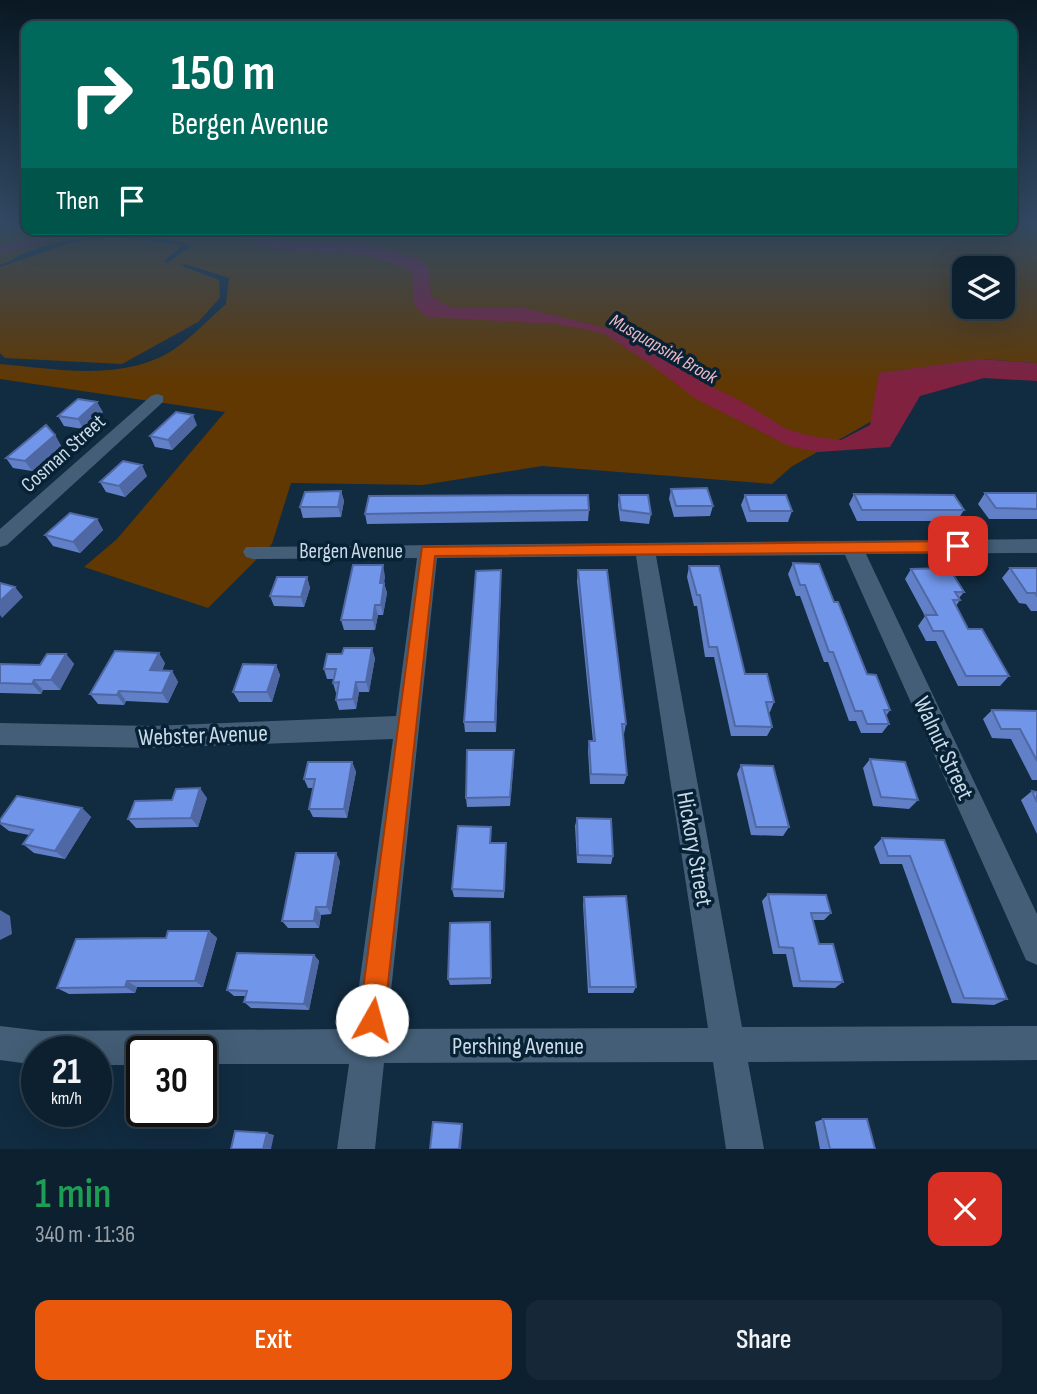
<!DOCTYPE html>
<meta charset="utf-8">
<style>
body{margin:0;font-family:"Sofia Sans Condensed",sans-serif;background:#162838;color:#f1f3f6;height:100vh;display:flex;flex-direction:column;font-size:26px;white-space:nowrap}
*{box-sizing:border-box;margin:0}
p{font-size:23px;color:#9aa3ab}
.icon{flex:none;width:38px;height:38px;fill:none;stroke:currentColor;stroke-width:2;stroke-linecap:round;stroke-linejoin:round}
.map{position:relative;height:1149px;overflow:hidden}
.details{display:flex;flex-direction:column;background:#0d2030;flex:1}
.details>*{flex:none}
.top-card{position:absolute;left:21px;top:21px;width:996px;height:214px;border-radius:14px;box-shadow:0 7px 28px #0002,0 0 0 2px #2d3e4c;background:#00695c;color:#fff;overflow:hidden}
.tools{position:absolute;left:952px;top:256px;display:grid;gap:14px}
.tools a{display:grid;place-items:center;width:63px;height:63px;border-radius:14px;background:#0d2030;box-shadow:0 7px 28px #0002,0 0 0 2px #2d3e4c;font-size:35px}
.speed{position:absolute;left:21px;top:1036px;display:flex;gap:14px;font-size:35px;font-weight:700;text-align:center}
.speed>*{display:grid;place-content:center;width:91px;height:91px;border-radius:50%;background:#0d2030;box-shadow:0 7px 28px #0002,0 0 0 2px #2d3e4c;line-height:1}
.speed small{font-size:18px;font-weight:400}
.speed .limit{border:4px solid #111;border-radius:10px;background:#fff;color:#111}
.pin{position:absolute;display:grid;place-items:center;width:60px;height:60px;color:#fff;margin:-30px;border-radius:14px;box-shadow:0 4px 10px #0006}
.me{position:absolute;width:77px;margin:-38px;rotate:7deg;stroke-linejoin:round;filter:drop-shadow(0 0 5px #0008)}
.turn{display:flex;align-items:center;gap:24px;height:147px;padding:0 35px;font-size:32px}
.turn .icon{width:91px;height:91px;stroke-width:2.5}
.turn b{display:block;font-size:49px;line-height:60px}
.then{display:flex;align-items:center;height:66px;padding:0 35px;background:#0003;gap:14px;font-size:26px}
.round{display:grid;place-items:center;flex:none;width:74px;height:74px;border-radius:14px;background:#162838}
.overview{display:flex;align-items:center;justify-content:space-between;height:119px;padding:0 35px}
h1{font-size:42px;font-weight:600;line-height:52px;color:#1e9e55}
.primary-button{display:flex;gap:14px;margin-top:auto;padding:14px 35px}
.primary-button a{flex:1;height:80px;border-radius:14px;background:#ea580c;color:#fff;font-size:28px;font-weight:600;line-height:80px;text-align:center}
.primary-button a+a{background:#162838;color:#f1f3f6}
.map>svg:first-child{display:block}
.green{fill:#613801;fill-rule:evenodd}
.water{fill:#802140}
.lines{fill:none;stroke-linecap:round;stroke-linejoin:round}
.minor{fill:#435e76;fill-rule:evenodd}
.wall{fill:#6180c8}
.shaded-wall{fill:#4f68a3}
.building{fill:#7195e9;stroke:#4f68a3;stroke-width:2}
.route{fill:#ea580c;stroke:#983908;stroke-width:2}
.labels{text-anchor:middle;stroke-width:7;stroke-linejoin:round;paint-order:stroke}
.far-water-label{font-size:19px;font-style:italic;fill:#eeb8c3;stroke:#072135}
.street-label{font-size:21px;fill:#cbdae8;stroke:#072135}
.near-street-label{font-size:24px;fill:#cbdae8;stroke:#072135}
</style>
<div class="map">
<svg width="1037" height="1149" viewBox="0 0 1037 1149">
<rect width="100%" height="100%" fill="#112b40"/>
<path class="green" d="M0,223H26V229H1012V223H1037V363L981,359L791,467L772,484L542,466L423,485L291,483L272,544L208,608L84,567L117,539L225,412L0,379V364C56,369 123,382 173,350C192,337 209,319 226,304L229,278L185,264L182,266L219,280L220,298L198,322L122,364L5,358L0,353V267L72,242L116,237L183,245L164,261L167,263L191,246C139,228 81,234 30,251C19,255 11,262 0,265ZM964,268H1003V306H964Z"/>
<path class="water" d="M71,229H136L60,238L0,254V247Z
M155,229H240L294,243L365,242L414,257L428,265L431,296L450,307L524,308L622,332L650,350L686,362L704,383L741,401L786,429L810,436L841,440L870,425L879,373L981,359L1037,363V381L984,378L920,396L890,447L819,452L789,446L696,399L650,364L606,335L589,330L556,324L428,317C402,302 419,293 411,270L365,255L279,250L224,234Z"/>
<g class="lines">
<path class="minor" d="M157,394L163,396V402L7,545L0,547V529L151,396Z
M1037,539V553L866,554L1037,914V965L1026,960L845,555L656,556L742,1027L1037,1026V1060L748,1062L764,1149H726L713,1062L384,1063L375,1149H337L349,1064H201V1052H142V1065H96V1052H37V1065L0,1060V1026L42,1031L353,1029L393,739L152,748L0,745V723L152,726L396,716L417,558L253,559L246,557L243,552L246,547ZM636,556L708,1028L387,1029L437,558Z"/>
</g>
<path class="wall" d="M103,412L83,429L64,426L58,416Z
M197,425L172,450L155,447L150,436Z
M55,435L61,446L32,471L13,468L6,458Z
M147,476L125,497L106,492L100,482Z
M671,489L713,506L710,516L674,517L669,499Z
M341,491L344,501L341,517L303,518L300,507Z
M985,493H1037V519H989L978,504Z
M854,494L964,510L957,521H857L849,504Z
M619,495L651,514L649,524L620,521L618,505Z
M745,495L792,511L788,522H747L741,505Z
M589,510L588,521L367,524L365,514Z
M97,519L103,530L80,553L53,546L45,535Z
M793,563L834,602L867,674L890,710L886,716L889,724L882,733H861L856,721H849L828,662H824L800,596H796L788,574Z
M689,566L745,674L774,702L770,712H768L772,727L767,736H731L714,657H705L697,606H694L687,577Z
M1010,568H1037V611H1031L1026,604L1019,603L1002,578Z
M911,569L964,592L959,598L960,600L956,606L968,629L1009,676L1000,686H958L936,641H926L918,626L925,616L905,579Z
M578,570L626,724L624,734H622L627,775L624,784H590L588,751L589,741H593L577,581Z
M385,576L384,583L387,593L383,615H378L375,630H344L341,620Z
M307,577L310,588L304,607L274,606L270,596Z
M501,581L496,732H465L464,722Z
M66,654L74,664L60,690H43L41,694L0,693V664L40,665Z
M375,658L369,692H359L356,709L339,710L336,700L337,693H336L333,683V679H327L324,669Z
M165,663L162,671H172L178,682L168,703L126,701L124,705L98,704L90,694Z
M276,665L280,675L272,702H239L233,692Z
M992,710L1037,711V780H1032L1011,739L992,738L983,719Z
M514,750L510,806L467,807L466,798Z
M870,759L918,800L909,809L873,806L863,768Z
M352,762L356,772L347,818L313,817L309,809L313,788H308L304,779Z
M741,765L789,827L783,836L751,835L737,774Z
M1032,791L1037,792V834L1021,800Z
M207,798L198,827L136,828L128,819Z
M82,808L91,817L65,859L34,853L23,844L29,835L9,831L0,824V820Z
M577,818L613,856L611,864L577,863L575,826Z
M491,827V843L506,852L504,898L454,897L452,889Z
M882,838L944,840L1007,999L994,1005L952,1003L902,864H880L874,847Z
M340,861L331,914L321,915L319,928H288L282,921Z
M768,894L831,913L824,920H813L819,944L843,982L835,988L793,987L786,954H773L762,901Z
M584,897L636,987L633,993H588L583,904Z
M491,929V984L450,985L448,979Z
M209,931L217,938L203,987H137L135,993L69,994L57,988L166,938Z
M314,955L319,961L309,1010L251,1008L244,1002L246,996H234L227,990Z
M823,1119L875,1149H820L815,1122Z"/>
<path class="shaded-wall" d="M97,402L103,412L83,429L78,419Z
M193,415L197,425L172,450L168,440Z
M55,435L61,446L32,471L25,461Z
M142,465L147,476L125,497L119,486Z
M341,491L344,501L341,517L338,507Z
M97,519L103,530L80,553L73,542Z
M383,565L385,576L382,593L380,583Z
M501,570V581L496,732L495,722Z
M307,577L310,588L304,607L301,597Z
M384,583L387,593L383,615L381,605Z
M15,587L23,597L2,618L0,615V601Z
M375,605L378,615L375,630L373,620Z
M372,648L375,658L369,692L366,682Z
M159,653L165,663L157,680L150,670Z
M66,654L74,664L60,690L51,680Z
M276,665L280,675L272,702L267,692Z
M172,671L178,682L168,703L162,693Z
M34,680L43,690L41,694L32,684Z
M356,682L359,692L356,709L353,699Z
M119,691L126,701L124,705L117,695Z
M514,750V759L510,806V797Z
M352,762L356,772L347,818L344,809Z
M200,788L207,798L198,827L191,818Z
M82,808L91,817L65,859L55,851Z
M336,853L340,861L331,914L327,907Z
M316,907L321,915L319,928L314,921Z
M0,910L10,916L12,934L0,940Z
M209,931L217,938L203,987L195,981Z
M314,955L319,961L309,1010L304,1004Z
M127,981L137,987L135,993L125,987Z
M462,1124L463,1127L461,1149H459Z
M267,1133L274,1135L271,1149H263Z"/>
<path class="building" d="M78,399L97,402L78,419L58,416Z
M176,412L193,415L168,440L150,436Z
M46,425L55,435L25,461L6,458Z
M123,461L142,465L119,486L100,482Z
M707,488L713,506H676L671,489Z
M341,491L338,507H300L305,492Z
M985,493H1037V509L996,508Z
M854,494L954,495L964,510H862Z
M588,495L589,510L365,514L369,496Z
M619,495H648L651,514L621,510Z
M745,495H786L792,511H750Z
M70,513L97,519L73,542L45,535Z
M793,563L819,564L834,602H838L867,674L876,675L890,710H884L889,724H867L862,711H855L833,652H829L805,585H800Z
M353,565H383L380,583H384L381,605H375L373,620H341Z
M689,566H719L745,674H767L774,702H766L772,727L735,726L717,647H709L700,595H697Z
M949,568L964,592H955L960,600H953L968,629H982L1009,676H966L943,631H933L925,615H937L911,569Z
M1010,568H1037V596L1035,593H1027Z
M501,570L495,722H464L476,571Z
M578,570H607L626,724H622L627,775L591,774L589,741H595Z
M277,577H307L301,597L270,596Z
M0,583L15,587L0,601Z
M344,648H372L366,682H356L353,699L336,700L339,682L333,683L336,669H324L327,654H342Z
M115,651L159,653L150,670L172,671L162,693L119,691L117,695L90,694Z
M47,654H66L51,680H34L32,684L0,683V664L40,665Z
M243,664L276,665L267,692H233Z
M992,710L1037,711V761L1020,729H1001Z
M467,750H514L510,797L466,798Z
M870,759L905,762L918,800L881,797Z
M308,762H352L344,809H309L315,779H304Z
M741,765L773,766L789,827H756Z
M200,788L191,818L128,819L135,801L172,800L176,789Z
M1032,791L1037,792V802Z
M17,796L82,808L55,851L23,844L33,830L0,823V820Z
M577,818L611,819L613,856L578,855Z
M458,826L491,827L490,843H506L504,891L452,889Z
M882,838L944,840L1007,999L964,998L910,856H888Z
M296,853H336L327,907H316L314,921H282Z
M768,894L826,895L831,913H811L819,944H833L843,982L800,981L793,948L779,947Z
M626,896L636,987H590L584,897Z
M490,922L491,978L448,979L450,923Z
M168,931H209L195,981H127L125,987L57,988L76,939L166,938Z
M237,953L314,955L304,1004L244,1002L247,991L227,990Z
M823,1119H867L875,1149H830Z
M433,1122L462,1124L459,1149H430Z
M235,1131L267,1133L263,1149H231Z"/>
<linearGradient id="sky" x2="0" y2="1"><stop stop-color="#091823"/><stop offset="0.58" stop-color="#324a64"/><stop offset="1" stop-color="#324a64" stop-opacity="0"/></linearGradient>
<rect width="1037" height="384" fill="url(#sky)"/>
<path class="route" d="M958,541L965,546L958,552L435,556L384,1020L381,1029L372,1032L363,1029L359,1020L422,547Z"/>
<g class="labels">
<g class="far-water-label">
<text transform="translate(664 348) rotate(30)" y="7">Musquapsink Brook</text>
</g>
<g class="street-label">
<text transform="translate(63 453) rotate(-42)" y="7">Cosman Street</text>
<text x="351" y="558">Bergen Avenue</text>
</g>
<g class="near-street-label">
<text transform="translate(203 735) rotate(-2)" y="8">Webster Avenue</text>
<text transform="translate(944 748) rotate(65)" y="8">Walnut Street</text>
<text transform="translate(695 849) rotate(80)" y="8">Hickory Street</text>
<text x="518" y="1054">Pershing Avenue</text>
</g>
</g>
</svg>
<div class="tools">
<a><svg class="icon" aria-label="layers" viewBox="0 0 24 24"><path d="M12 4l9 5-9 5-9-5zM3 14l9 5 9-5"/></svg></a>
</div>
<div class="speed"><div>21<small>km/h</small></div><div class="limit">30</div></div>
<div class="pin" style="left:958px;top:546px;background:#d93025"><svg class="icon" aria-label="arrive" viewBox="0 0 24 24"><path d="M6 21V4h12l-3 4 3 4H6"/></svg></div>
<svg class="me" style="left:372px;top:1020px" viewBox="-20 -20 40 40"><circle r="19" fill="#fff"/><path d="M0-13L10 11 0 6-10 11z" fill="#ea580c"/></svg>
<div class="top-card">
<div class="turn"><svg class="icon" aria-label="right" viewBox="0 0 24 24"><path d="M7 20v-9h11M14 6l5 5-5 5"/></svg><div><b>150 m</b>Bergen Avenue</div></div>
<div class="then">Then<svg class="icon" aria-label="arrive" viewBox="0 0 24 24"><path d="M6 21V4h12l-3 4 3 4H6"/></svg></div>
</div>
</div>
<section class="details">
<div class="overview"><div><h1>1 min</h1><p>340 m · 11:36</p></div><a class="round" style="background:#d93025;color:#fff"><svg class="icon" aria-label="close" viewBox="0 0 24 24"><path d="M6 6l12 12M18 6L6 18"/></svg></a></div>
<div class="primary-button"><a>Exit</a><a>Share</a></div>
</section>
